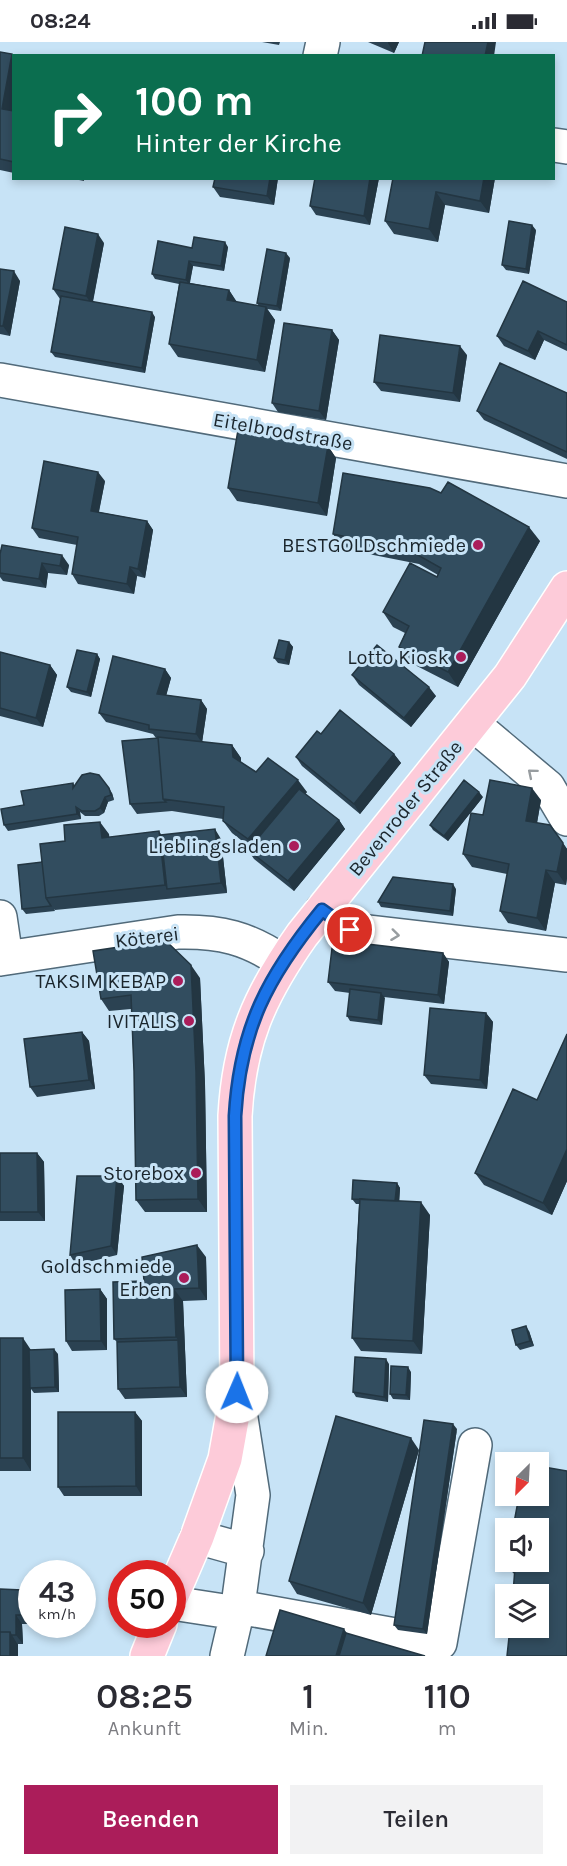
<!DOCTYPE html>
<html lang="de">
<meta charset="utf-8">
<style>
body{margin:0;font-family:Karla,sans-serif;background:#f2f2f3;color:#2b2b33;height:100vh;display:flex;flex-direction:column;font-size:22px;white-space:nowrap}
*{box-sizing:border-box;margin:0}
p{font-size:20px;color:#7c7c81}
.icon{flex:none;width:33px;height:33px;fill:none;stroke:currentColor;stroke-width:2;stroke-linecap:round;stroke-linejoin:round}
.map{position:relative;height:1614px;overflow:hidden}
.sheet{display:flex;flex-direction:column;background:#fff;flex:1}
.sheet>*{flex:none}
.top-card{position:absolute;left:12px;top:12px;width:543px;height:126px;border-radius:0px;box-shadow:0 3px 9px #0003;background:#0b6e4f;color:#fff;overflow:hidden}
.needle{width:39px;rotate:204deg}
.controls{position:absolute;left:495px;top:1410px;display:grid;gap:12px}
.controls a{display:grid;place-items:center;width:54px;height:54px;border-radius:0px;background:#fff;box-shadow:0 3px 9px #0003;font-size:30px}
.speed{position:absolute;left:18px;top:1518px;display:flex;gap:12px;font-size:30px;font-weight:700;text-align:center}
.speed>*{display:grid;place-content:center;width:78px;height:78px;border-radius:50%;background:#fff;box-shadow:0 3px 9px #0003;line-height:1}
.speed small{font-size:15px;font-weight:400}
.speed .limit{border:9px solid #d22;background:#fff;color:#111}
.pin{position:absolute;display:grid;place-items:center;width:51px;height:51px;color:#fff;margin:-26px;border:3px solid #fff;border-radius:50%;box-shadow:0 2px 6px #0007}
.me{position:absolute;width:66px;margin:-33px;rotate:1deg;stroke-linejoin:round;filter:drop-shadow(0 0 4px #0008)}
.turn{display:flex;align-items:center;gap:21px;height:126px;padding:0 24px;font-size:27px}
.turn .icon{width:78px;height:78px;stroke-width:2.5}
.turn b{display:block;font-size:42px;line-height:51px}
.eta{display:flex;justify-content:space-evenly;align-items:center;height:102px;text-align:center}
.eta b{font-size:36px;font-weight:600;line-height:42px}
.action{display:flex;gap:12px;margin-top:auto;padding:12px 24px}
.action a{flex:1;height:69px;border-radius:0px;background:#ab1d5a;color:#fff;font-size:24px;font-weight:600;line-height:69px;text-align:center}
.action a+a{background:#f2f2f3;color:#2b2b33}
.status{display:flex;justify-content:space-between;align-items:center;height:42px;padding:0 30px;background:#fff;direction:ltr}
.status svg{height:16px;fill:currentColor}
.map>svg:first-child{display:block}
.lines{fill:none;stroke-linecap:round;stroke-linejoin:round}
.minor-casing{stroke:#516a7a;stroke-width:36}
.major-casing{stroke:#fff;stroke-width:36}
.minor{stroke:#fff;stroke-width:33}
.major{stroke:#fdcbd9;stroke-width:33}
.wall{fill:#2b4252}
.shaded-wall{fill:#233642}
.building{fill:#324d5f;stroke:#233642;stroke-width:1.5}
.oneway{stroke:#989da0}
.route-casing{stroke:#114b97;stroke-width:15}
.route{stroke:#1a73e8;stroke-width:10}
.poi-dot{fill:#ab1d5a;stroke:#c7e3f6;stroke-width:2}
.labels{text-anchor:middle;stroke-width:6;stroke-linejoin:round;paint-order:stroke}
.street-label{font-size:20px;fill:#1a252c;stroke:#c7e3f6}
.poi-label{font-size:20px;fill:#1a252c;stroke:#c7e3f6;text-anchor:end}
</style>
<div class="status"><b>08:24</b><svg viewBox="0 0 49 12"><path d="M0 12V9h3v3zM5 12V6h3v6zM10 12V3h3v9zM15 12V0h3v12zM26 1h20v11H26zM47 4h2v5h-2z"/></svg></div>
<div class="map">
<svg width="567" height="1614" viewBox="0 0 567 1614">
<rect width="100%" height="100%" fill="#c7e3f6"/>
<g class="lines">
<g class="minor-casing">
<path id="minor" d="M320,14L323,0
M554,103L567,105
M0,338L567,439
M473,682L548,745L567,777
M322,868L350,888L567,913
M0,875L6,916
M0,917L178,890C220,889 248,896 283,920
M197,1495L247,1509
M172,1561L237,1571
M238,1565L440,1601L475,1403
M227,1614L237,1571L253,1453L238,1357"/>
</g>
<g class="major-casing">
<path id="major" d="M172,1553L197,1495L225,1417L237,1350L235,1074C239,1000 259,954 302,893L510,634L567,546
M147,1614L160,1582"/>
</g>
<use href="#minor" class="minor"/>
<use href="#major" class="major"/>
</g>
<path class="wall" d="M262,0H280L279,3Z
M368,0H399L394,11Z
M0,10L12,12L14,14V64L13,69H14V131L0,128Z
M69,136H84V139Z
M215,136H278L274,163L220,155L213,145Z
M379,136L370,183L316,173L310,164Z
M393,136H495L489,171L445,163L438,200L394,192L385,179Z
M536,188L529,232L506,228L502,223Z
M104,201L93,260L155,275L145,331L55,315L51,310L60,257L53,247Z
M228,205L224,229L193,224L190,241L229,248L237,260L259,264L257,261L290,216L281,269L267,267L275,278L265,330L178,315L169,302L179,242L155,237L152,232L192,206Z
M0,227L20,239L10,294L0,292Z
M567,260V309L544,298L535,318L504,304L497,294Z
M332,288L339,298L326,378L278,370L272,361Z
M467,313L460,360L381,349L374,340Z
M567,351V417L484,378L477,369Z
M328,404L336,416L327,474L237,459L228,446Z
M105,439L99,470L147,479L153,488L145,536L137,534L134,552L78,542L72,532L77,503L39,496L32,486Z
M333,492L540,499L458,645L409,620L399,605L405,591L393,585L383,570L437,535L438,533L419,522L343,507Z
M0,512L69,523L67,533L48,531L46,546L3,539L0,535Z
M289,600L293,605L289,623L278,621L274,616Z
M0,610L50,623L57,633L43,685L0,674Z
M97,612L100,617L91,655L71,650L67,645Z
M165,627L171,636L166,653L201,658L207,667L202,700L232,703L241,716V720L256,730L307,750L305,752L339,778L345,787L294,849L254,817L248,808L250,805L232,791L223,779V777L172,769L137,772L130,762L156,696L153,692L106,680L99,671Z
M352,633L436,654L411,685L359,643Z
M321,692L394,712L401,721L360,772L302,724L296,715Z
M73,741L75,744L112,751L114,758L108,760L104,771L99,774H85L80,770L81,777L8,789L4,783L24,763Z
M483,755L448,799L433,788L430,783Z
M541,758L537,781L550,783L567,807V836L566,843L555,841L546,889L508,881L500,869L507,832L472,825L463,812L483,773Z
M109,792V795L161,793L221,797L227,851L55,868L54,867L55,869L26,872L22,867L42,820L65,799Z
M456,847L453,874L381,865L378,860Z
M443,911L449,920L444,962L384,955L382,983L350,979L347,974L350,951L335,949L328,940Z
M200,936L205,1042L207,1170H145L136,1158L134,1029L131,967L109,969L101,957Z
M486,971L493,980L487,1047L431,1042L424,1033Z
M82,990L89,999L95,1047L37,1055L30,1045Z
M567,992V1139L552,1173L484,1143L475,1131L537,1058Z
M0,1111H37L44,1120L45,1179H0Z
M117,1134L124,1144L117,1213L76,1223L70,1213Z
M397,1141L400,1146L399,1159L430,1173L422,1312L361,1309L352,1296L359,1162H356L352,1157Z
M206,1215L207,1258L183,1259L187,1355L125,1357L118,1347L117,1300L114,1297L144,1239Z
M100,1247L107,1257V1308L72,1309L66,1299Z
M529,1289L534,1304L520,1308L516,1303Z
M0,1296L31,1308L58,1312L59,1350L34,1351L31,1347V1429H0Z
M389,1322L388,1360L356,1355L353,1350Z
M411,1330L410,1358L393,1357L390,1352Z
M135,1370L142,1379V1454H64L58,1445Z
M457,1387L427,1592L398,1588L394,1583Z
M419,1408L371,1573L297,1552L289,1539Z
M519,1454L515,1532L513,1531L507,1522Z
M0,1547L28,1557V1582H22L23,1602H18V1603L0,1614Z"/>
<path class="shaded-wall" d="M388,0H399L394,11L388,1Z
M488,0H496L494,14H485Z
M12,12L14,14V64L11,79L2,67Z
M270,136H278L274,163L267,154Z
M370,136H379L370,183L364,174Z
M484,136H495L489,171L480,159Z
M436,150L445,163L438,200L429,187Z
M532,183L536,188L529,232L526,227Z
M98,192L104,201L92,263L86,254Z
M225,200L228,205L224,229L221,224Z
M286,211L290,216L281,269L277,264Z
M189,219L193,224L189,243L186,238Z
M14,229L20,239L10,294L3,284Z
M229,248L237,261L227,258Z
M266,265L275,278L265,330L257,318Z
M152,270L155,275L145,331L142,326Z
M332,288L339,298L326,378L319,369Z
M538,289L544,298L535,318L528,309Z
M460,304L467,313L460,360L453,351Z
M328,404L336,416L327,474L318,461Z
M98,430L105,439L97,478L91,469Z
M147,479L153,488L145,536L138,527Z
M529,485L540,499L458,645L448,630Z
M62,513L69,523L67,533L60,524Z
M42,521L48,531L46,546L39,537Z
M130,525L137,534L134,552L127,542Z
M289,600L293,605L289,623L285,618Z
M97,612L100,617L91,655L87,650Z
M50,623L57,633L43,685L36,676Z
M165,627L171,636L164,662L157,652Z
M429,645L436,654L411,685L404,676Z
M201,658L207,667L202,701L196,692Z
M232,703L241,716V727L233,715Z
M394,712L401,721L360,772L354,762Z
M298,738L307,750L256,810L248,797Z
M109,746L112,751L114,758L111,753Z
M532,746L541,758L535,792L526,779Z
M479,750L483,755L448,799L444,794Z
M105,755L108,760L104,771L100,766Z
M76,765L80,770L81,777L77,772Z
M339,778L345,787L294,849L288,839Z
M100,780L109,792L111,808L102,796Z
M215,787L221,797L227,851L221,841Z
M159,789L167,802V847L165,843Z
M563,801L567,807V836L566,843L557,830Z
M546,828L555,841L546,889L537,876Z
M453,842L456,847L453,874L450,869Z
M443,911L449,920L444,962L438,953Z
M191,923L200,936L205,1042L207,1170L198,1157Z
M381,951L385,956L382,983L378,978Z
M486,971L493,980L487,1047L480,1038Z
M82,990L89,999L95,1047L89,1038Z
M567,1107V1139L552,1173L543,1161Z
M37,1111L44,1120L45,1179L38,1170Z
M117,1134L124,1144L117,1213L111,1204Z
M397,1141L400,1146L399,1164L395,1159Z
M421,1160L430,1173L422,1312L413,1299Z
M197,1203L206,1215L207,1258L199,1246Z
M100,1247L107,1257V1308L101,1299Z
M174,1247L183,1259L187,1355L180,1345L178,1298L176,1295Z
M526,1284L529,1289L534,1304L530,1299Z
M23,1296L31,1308V1429L23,1416Z
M54,1307L58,1312L59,1350L55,1345Z
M386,1317L389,1322L388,1360L384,1355Z
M408,1325L411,1330L410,1358L406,1353Z
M135,1370L142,1379V1454L136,1444Z
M453,1382L457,1387L427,1592L423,1587Z
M411,1396L419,1408L371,1573L363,1561Z
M22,1548L28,1557V1582L22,1573Z
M16,1573L22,1582L23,1602L16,1593Z
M344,1587L353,1600L348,1614H336Z
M10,1590L18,1603V1614H10Z"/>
<path class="building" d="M425,0H488L485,14H422Z
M0,10L12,12L2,67L14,69V120L0,117Z
M215,136H270L267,154L213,145Z
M315,136H370L364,174L310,164Z
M393,136H484L480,159L436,150L429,187L385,179Z
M509,179L532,183L526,227L502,223Z
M65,185L98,192L86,254L53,247Z
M194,195L225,200L221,224L189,219L186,238L152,232L158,199L192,206Z
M267,207L286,211L277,264L257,261Z
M0,227L14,229L3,284H0Z
M523,239L567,260V303L538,289L528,309L497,294Z
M180,240L229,248L227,258L266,265L257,318L169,302Z
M61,254L152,270L142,326L51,310Z
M284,281L332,288L319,369L272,361Z
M380,293L460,304L453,351L374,340Z
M500,321L567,351V410L477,369Z
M238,388L328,404L318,461L228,446Z
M44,419L98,430L91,469L147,479L138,527L130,525L127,542L72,532L78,495L32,486Z
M343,431L430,446L441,451L448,440L529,485L448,630L399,605L409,584L383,570L410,521L437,535L441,526L409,508L333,492Z
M2,503L62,513L60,524L42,521L39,537L0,531V512Z
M279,598L289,600L285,618L274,616Z
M377,603L429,645L404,676L352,633Z
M77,608L97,612L87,650L67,645Z
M0,610L50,623L36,676L0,666Z
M113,614L165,627L157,652L201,658L196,692L149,687V683L99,671Z
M340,668L394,712L354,762L296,715L317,689L321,692Z
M158,695L232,703L233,715L256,730L268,716L298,738L248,797L223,779L224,765L163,757Z
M158,696L163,757L166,760L130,762L122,699Z
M90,731L99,733L109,746L111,753L105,755L100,766L95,769H82L76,765L77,772L4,783L1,767L24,763L21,749L73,741V746L82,733Z
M464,738L479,750L444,794L430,783Z
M490,738L532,746L526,779L550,783L563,801L557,830L546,828L537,876L500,869L509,822L463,812L471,771L483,773Z
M299,747L339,778L288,839L248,808Z
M100,780L102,796L159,789L165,843L46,856L40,802L65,799L64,783Z
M215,787L221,841L167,847L161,793Z
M42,820L46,856L51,864L22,867L18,823Z
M393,835L453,842L450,869L378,860Z
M165,898L191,923L196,1030L198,1157L136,1158L134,1029L131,953L101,957L93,909Z
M333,898L443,911L438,953L328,940Z
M350,947L381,951L378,978L347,974Z
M430,966L486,971L480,1038L424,1033Z
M82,990L89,1038L30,1045L24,997Z
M567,992V1107L543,1161L475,1131L513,1047L537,1058Z
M0,1111H37L38,1170H0Z
M77,1134H117L111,1204L70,1213Z
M353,1138L397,1141L395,1159L352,1157Z
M360,1157L421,1160L413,1299L352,1296Z
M197,1203L199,1246L174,1247L176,1295L114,1297L113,1240L144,1239L142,1215Z
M100,1247L101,1299H66L65,1248Z
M526,1284L530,1299L516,1303L512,1288Z
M0,1296H23V1416H0Z
M178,1298L180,1345L118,1347L117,1300Z
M54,1307L55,1345L30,1346L29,1308Z
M355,1315L386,1317L384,1355L353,1350Z
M391,1324L408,1325L406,1353L390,1352Z
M58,1370H135L136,1444L58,1445Z
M336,1374L411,1396L363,1561L289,1539Z
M424,1378L453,1382L423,1587L394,1583Z
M538,1424L567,1429V1614H507L510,1586H538V1552H513L515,1525L507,1522V1520H538V1486H513L519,1454H538Z
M0,1547L22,1548V1573H16V1593H11L10,1590H0Z
M280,1568L344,1587L336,1614H266Z
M0,1590H10V1614H0Z
M346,1591L425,1614H339Z"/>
<defs><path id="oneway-chevron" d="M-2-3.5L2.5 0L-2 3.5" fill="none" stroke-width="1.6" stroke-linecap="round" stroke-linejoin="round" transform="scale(1.5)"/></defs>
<g class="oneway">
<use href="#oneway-chevron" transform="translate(532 731) rotate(-140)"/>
<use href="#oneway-chevron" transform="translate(395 893) rotate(7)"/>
</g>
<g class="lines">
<g class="route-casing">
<path id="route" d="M237,1350L235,1074C240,987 267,935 322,868L350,888"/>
</g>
<use href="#route" class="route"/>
</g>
<g class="poi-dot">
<circle cx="478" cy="503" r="6"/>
<circle cx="461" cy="615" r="6"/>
<circle cx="294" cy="804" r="6"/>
<circle cx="178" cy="939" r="6"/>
<circle cx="189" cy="979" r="6"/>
<circle cx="196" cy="1131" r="6"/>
<circle cx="184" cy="1236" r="6"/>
</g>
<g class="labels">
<g class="street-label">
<text transform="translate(283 389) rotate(10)" y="7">Eitelbrodstraße</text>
<text transform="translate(405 766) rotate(-51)" y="7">Bevenroder Straße</text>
<text transform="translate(147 895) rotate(-7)" y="7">Köterei</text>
</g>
<g class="poi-label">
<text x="466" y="510">BESTGOLDschmiede</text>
<text x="449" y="622">Lotto Kiosk</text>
<text x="282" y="811">Lieblingsladen</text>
<text x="166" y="946">TAKSIM KEBAP</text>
<text x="177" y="986">IVITALIS</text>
<text x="184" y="1138">Storebox</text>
<text x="172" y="1231">Goldschmiede<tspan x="172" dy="23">Erben</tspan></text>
</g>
</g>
</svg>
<div class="controls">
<a><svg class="needle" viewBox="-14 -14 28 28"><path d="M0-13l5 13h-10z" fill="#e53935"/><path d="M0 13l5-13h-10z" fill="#7c7c81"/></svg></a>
<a><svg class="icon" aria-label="sound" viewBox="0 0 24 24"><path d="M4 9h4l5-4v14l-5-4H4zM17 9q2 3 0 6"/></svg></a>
<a><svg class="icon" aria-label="layers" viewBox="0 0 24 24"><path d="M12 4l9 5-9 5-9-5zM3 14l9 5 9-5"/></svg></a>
</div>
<div class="speed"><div>43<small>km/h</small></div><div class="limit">50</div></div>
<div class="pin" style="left:350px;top:888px;background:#d93025"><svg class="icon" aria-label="arrive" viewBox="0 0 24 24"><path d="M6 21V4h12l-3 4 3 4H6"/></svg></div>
<svg class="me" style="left:237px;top:1350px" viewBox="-20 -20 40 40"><circle r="19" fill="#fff"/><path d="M0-13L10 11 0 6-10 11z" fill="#1a73e8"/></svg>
<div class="top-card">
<div class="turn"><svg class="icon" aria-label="right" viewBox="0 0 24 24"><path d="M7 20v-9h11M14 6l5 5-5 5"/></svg><div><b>100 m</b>Hinter der Kirche</div></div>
</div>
</div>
<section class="sheet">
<div class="eta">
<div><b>08:25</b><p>Ankunft</p></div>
<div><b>1</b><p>Min.</p></div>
<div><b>110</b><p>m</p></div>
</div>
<div class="action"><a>Beenden</a><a>Teilen</a></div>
</section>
